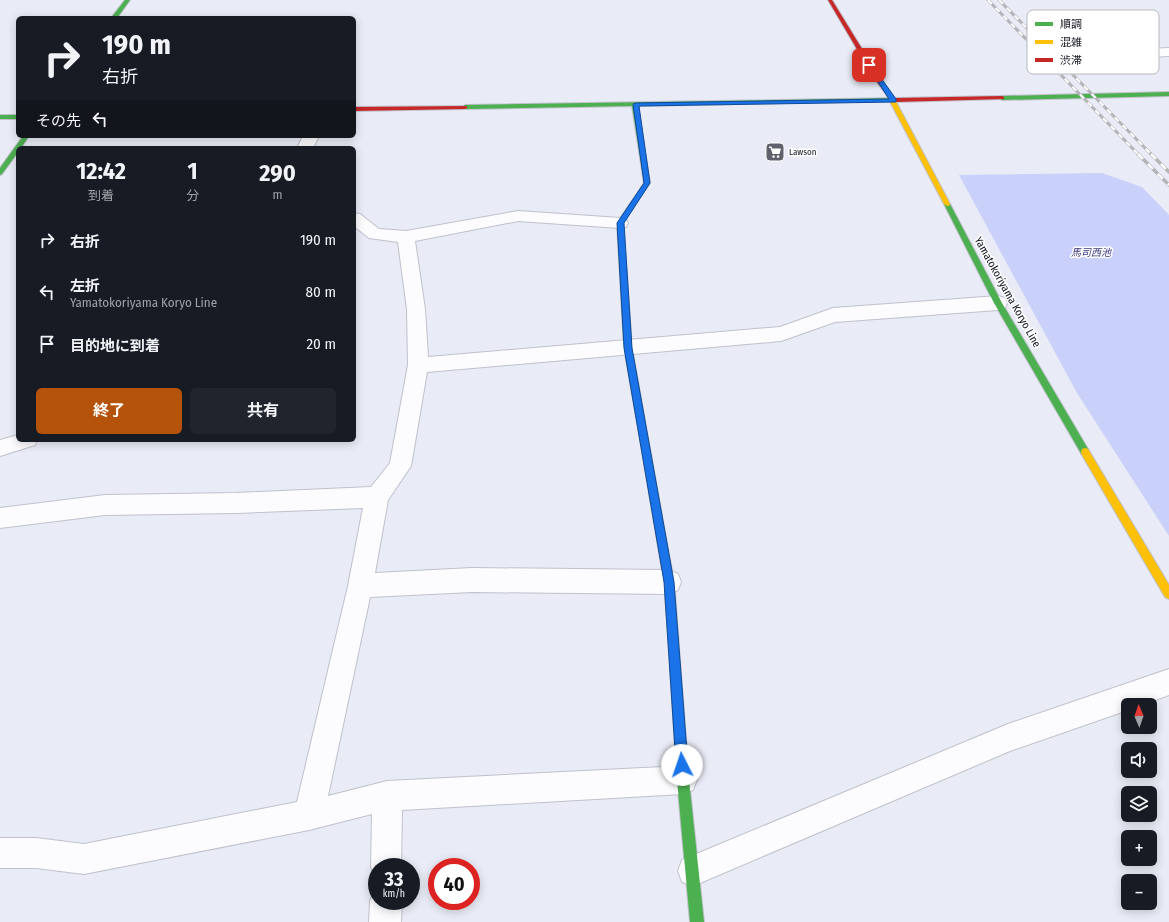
<!DOCTYPE html>
<html lang="ja">
<meta charset="utf-8">
<style>
body{margin:0;font-family:"Fira Sans Condensed","Noto Sans JP",sans-serif;background:#20242c;color:#f1f3f6;height:100vh;display:flex;flex-direction:column;font-size:15px;white-space:nowrap}
*{box-sizing:border-box;margin:0}
p{font-size:13px;color:#9ea1a6}
.icon{flex:none;width:22px;height:22px;fill:none;stroke:currentColor;stroke-width:2;stroke-linecap:round;stroke-linejoin:round}
.map{position:relative;flex:1;overflow:hidden}
.drawer{position:absolute;left:16px;top:146px;width:340px;height:296px;display:flex;flex-direction:column;background:#171b24;border-radius:6px;box-shadow:0 2px 10px #0003}
.drawer>*{flex:none}
.top-card{position:absolute;left:16px;top:16px;width:340px;height:122px;border-radius:6px;box-shadow:0 2px 10px #0003;background:#171b24;color:#f1f3f6;overflow:hidden}
.needle{width:26px;rotate:358deg}
.tools{position:absolute;left:1121px;top:698px;display:grid;gap:8px}
.tools a{display:grid;place-items:center;width:36px;height:36px;border-radius:6px;background:#171b24;box-shadow:0 2px 10px #0003;font-size:20px}
.speed{position:absolute;left:368px;top:858px;display:flex;gap:8px;font-size:20px;font-weight:700;text-align:center}
.speed>*{display:grid;place-content:center;width:52px;height:52px;border-radius:50%;background:#171b24;box-shadow:0 2px 10px #0003;line-height:1}
.speed small{font-size:10px;font-weight:400}
.speed .limit{border:6px solid #d22;background:#fff;color:#111}
.pin{position:absolute;display:grid;place-items:center;width:34px;height:34px;color:#fff;margin:-17px;border-radius:8px;box-shadow:0 2px 6px #0006}
.me{position:absolute;width:44px;margin:-22px;rotate:356deg;stroke-linejoin:round;filter:drop-shadow(0 0 3px #0008)}
.turn{display:flex;align-items:center;gap:14px;height:84px;padding:0 20px;font-size:18px}
.turn .icon{width:52px;height:52px;stroke-width:2.5}
.turn b{display:block;font-size:28px;line-height:34px}
.then{display:flex;align-items:center;height:38px;padding:0 20px;background:#0003;gap:8px;font-size:15px}
.eta{display:flex;justify-content:space-evenly;align-items:center;height:68px;text-align:center}
.eta b{font-size:24px;font-weight:700;line-height:28px}
.primary-button{display:flex;gap:8px;margin-top:auto;padding:8px 20px}
.primary-button a{flex:1;height:46px;border-radius:6px;background:#b45309;color:#fff;font-size:16px;font-weight:700;line-height:46px;text-align:center}
.primary-button a+a{background:#20242c;color:#f1f3f6}
ul{padding:0;list-style:none}
li{display:flex;align-items:center;gap:12px;height:52px;padding:0 20px}
li div{flex:1}
li b{display:block;font-size:15px}
li em{font-style:normal}
.map>svg:first-child{display:block}
.water{fill:#c9d0f9}
.lines{fill:none;stroke-linecap:round;stroke-linejoin:round}
.lane-casing{stroke:#bfc1cb;stroke-width:2}
.street-casing{stroke:#bfc1cb;stroke-width:2}
.fast-casing{stroke:#bfc1cb;stroke-width:2}
.slow-casing{stroke:#bfc1cb;stroke-width:2}
.jam-casing{stroke:#bfc1cb;stroke-width:2}
.lane{fill:#fcfcfe;fill-rule:evenodd}
.street{fill:#fcfcfe;fill-rule:evenodd}
.fast{fill:#4caf50;fill-rule:evenodd}
.slow{fill:#ffc107;fill-rule:evenodd}
.jam{fill:#c62828;fill-rule:evenodd}
.rail-far1-casing{stroke:#b5b5b9;stroke-width:3}
.rail-casing{stroke:#b5b5b9;stroke-width:3.5}
.rail-far1{stroke:#fff;stroke-width:2;stroke-dasharray:5.5;stroke-linecap:butt}
.rail{stroke:#fff;stroke-width:2.5;stroke-dasharray:7;stroke-linecap:butt}
.route{fill:#1a73e8;stroke:#114b97}
.labels{text-anchor:middle;stroke-width:3;stroke-linejoin:round;paint-order:stroke}
.far-poi-label{font-size:9px;fill:#141621;stroke:#fff;text-anchor:start}
.far-water-label{font-size:10px;font-style:italic;fill:#373b7b;stroke:#fff}
.street-label{font-size:11px;fill:#141621;stroke:#fff}
.key{fill:#fff;stroke:#b8b9bc;stroke-width:1}
.key-label{font-size:11px;fill:#141621}
</style>
<div class="map">
<svg width="1169" height="922" viewBox="0 0 1169 922">
<rect width="100%" height="100%" fill="#e9ebf6"/>
<path class="water" d="M1102,173L1142,187L1169,215V536L1077,393L959,175Z"/>
<g class="lines">
<g class="lane-casing">
<path id="lane" d="M18,435V440H37L35,445L0,456V440Z"/>
</g>
<g class="street-casing">
<path id="street" d="M1169,48V56L1083,60L1078,59L1076,56L1078,53L1083,52Z
M303,136H319L313,148H297Z
M518,211L620,218L626,219L628,223L626,227L620,228L518,221L415,241L425,309L428,357L780,327L833,308L998,296L1005,298L1007,303L1005,308L998,310L835,322L781,341L427,372L411,466L388,500L375,573L472,568L669,570L678,574L681,582L678,590L669,594L472,592L370,597L328,796L387,781L683,766L693,770L697,780L693,790L683,794L402,810L401,867H377V879L375,878L371,867L372,814L309,830L84,874L36,868H0V838H36L84,844L297,802L348,586L363,508L236,513L105,515L0,528V508L105,495L236,493L371,487L390,463L408,365L407,309L398,242L369,238L354,226V213L360,214L379,229L406,231Z
M1169,669V695L1142,705H1128V710L1010,751L693,886L682,882L678,871L682,860L1008,724Z
M377,889V901H402L401,922H369L370,901L375,890Z"/>
</g>
<g class="fast-casing">
<path id="fast" d="M125,0H130L117,18H111Z
M1169,92V96L1002,100L999,98L1002,96Z
M896,98L899,100L898,101L638,106L650,183L623,223L632,348L646,427L645,430H639L638,427L624,348L617,223L644,183L632,106L465,109L462,107L465,105Z
M0,115H18V119H0Z
M23,136H29L21,148H18V152L2,174L0,175V168Z
M945,202H947L950,204L1002,303L1088,449L1089,452L1088,455H1082L994,303L944,204Z
M673,629L677,630L678,634L689,780L704,922H690L677,780L668,634L669,630Z"/>
</g>
<g class="slow-casing">
<path id="slow" d="M890,94L893,96L950,204L949,206H947L944,204L887,96Z
M642,423L645,424L646,427L674,582L678,634L677,638L673,639L669,638L668,634L664,582L638,427L639,424Z
M1085,448L1088,449L1169,585V599L1165,597L1082,455L1081,452L1082,449Z"/>
</g>
<g class="jam-casing">
<path id="jam" d="M828,0H832L880,78L893,96L892,97H888L874,78Z
M1002,96L1004,97V99L896,102L893,100L896,98Z
M467,106V108L465,109L354,111V107Z"/>
</g>
<use href="#lane" class="lane"/>
<use href="#street" class="street"/>
<use href="#fast" class="fast"/>
<use href="#slow" class="slow"/>
<use href="#jam" class="jam"/>
<g class="rail-far1-casing">
<path id="rail-far1" d="M988,0L1139,155
M999,0L1152,155"/>
</g>
<g class="rail-casing">
<path id="rail" d="M1138,154L1169,185
M1151,154L1169,172"/>
</g>
<use href="#rail-far1" class="rail-far1"/>
<use href="#rail" class="rail"/>
</g>
<path class="route" d="M869,64H871L896,99V102L639,106L650,183L624,223L632,348L674,582L688,765L686,769L682,771L678,769L676,765L664,582L624,348L617,223L644,183L633,104L636,103L889,99L867,65Z"/>
<defs>
<g id="supermarket-square" transform="scale(1)"><rect x="-9" y="-9" width="18" height="18" rx="4" fill="#5f616c" stroke="#fff"/><path d="M-6-5.5h2.5l.6 2H6L4.5 2H-2.5L-4.4-4H-6ZM-1.5 3.2a1.3 1.3 0 1 0 .1 0ZM3 3.2a1.3 1.3 0 1 0 .1 0Z" fill="#fff"/></g>
</defs>
<g fill-rule="evenodd">
<use href="#supermarket-square" x="775" y="152"/>
</g>
<g class="labels">
<g class="far-poi-label">
<text x="789" y="155">Lawson</text>
</g>
<g class="far-water-label">
<text x="1091" y="256">馬司西池</text>
</g>
<g class="street-label">
<text transform="translate(1008 292) rotate(61)" y="4">Yamatokoriyama Koryo Line</text>
</g>
</g>
<rect x="1027" y="10" width="132" height="64" rx="6" class="key"/>
<rect x="1035" y="22" width="18" height="4" fill="#4caf50"/>
<rect x="1035" y="40" width="18" height="4" fill="#ffc107"/>
<rect x="1035" y="58" width="18" height="4" fill="#c62828"/>
<g class="key-label">
<text x="1060" y="28">順調</text>
<text x="1060" y="46">混雑</text>
<text x="1060" y="64">渋滞</text>
</g>
</svg>
<div class="tools">
<a><svg class="needle" viewBox="-14 -14 28 28"><path d="M0-13l5 13h-10z" fill="#e53935"/><path d="M0 13l5-13h-10z" fill="#9ea1a6"/></svg></a>
<a><svg class="icon" aria-label="sound" viewBox="0 0 24 24"><path d="M4 9h4l5-4v14l-5-4H4zM17 9q2 3 0 6"/></svg></a>
<a><svg class="icon" aria-label="layers" viewBox="0 0 24 24"><path d="M12 4l9 5-9 5-9-5zM3 14l9 5 9-5"/></svg></a>
<a>+</a>
<a>−</a>
</div>
<div class="speed"><div>33<small>km/h</small></div><div class="limit">40</div></div>
<div class="pin" style="left:869px;top:65px;background:#d93025"><svg class="icon" aria-label="arrive" viewBox="0 0 24 24"><path d="M6 21V4h12l-3 4 3 4H6"/></svg></div>
<svg class="me" style="left:682px;top:765px" viewBox="-20 -20 40 40"><circle r="19" fill="#fff"/><path d="M0-13L10 11 0 6-10 11z" fill="#1a73e8"/></svg>
<div class="top-card">
<div class="turn"><svg class="icon" aria-label="right" viewBox="0 0 24 24"><path d="M7 20v-9h11M14 6l5 5-5 5"/></svg><div><b>190 m</b>右折</div></div>
<div class="then">その先<svg class="icon" aria-label="left" viewBox="0 0 24 24"><path d="M17 20v-9H6M10 6l-5 5 5 5"/></svg></div>
</div>
<section class="drawer">
<div class="eta">
<div><b>12:42</b><p>到着</p></div>
<div><b>1</b><p>分</p></div>
<div><b>290</b><p>m</p></div>
</div>
<ul>
<li><svg class="icon" aria-label="right" viewBox="0 0 24 24"><path d="M7 20v-9h11M14 6l5 5-5 5"/></svg><div><b>右折</b></div><em>190 m</em></li>
<li><svg class="icon" aria-label="left" viewBox="0 0 24 24"><path d="M17 20v-9H6M10 6l-5 5 5 5"/></svg><div><b>左折</b><p>Yamatokoriyama Koryo Line</p></div><em>80 m</em></li>
<li><svg class="icon" aria-label="arrive" viewBox="0 0 24 24"><path d="M6 21V4h12l-3 4 3 4H6"/></svg><div><b>目的地に到着</b></div><em>20 m</em></li>
</ul>
<div class="primary-button"><a>終了</a><a>共有</a></div>
</section>
</div>
